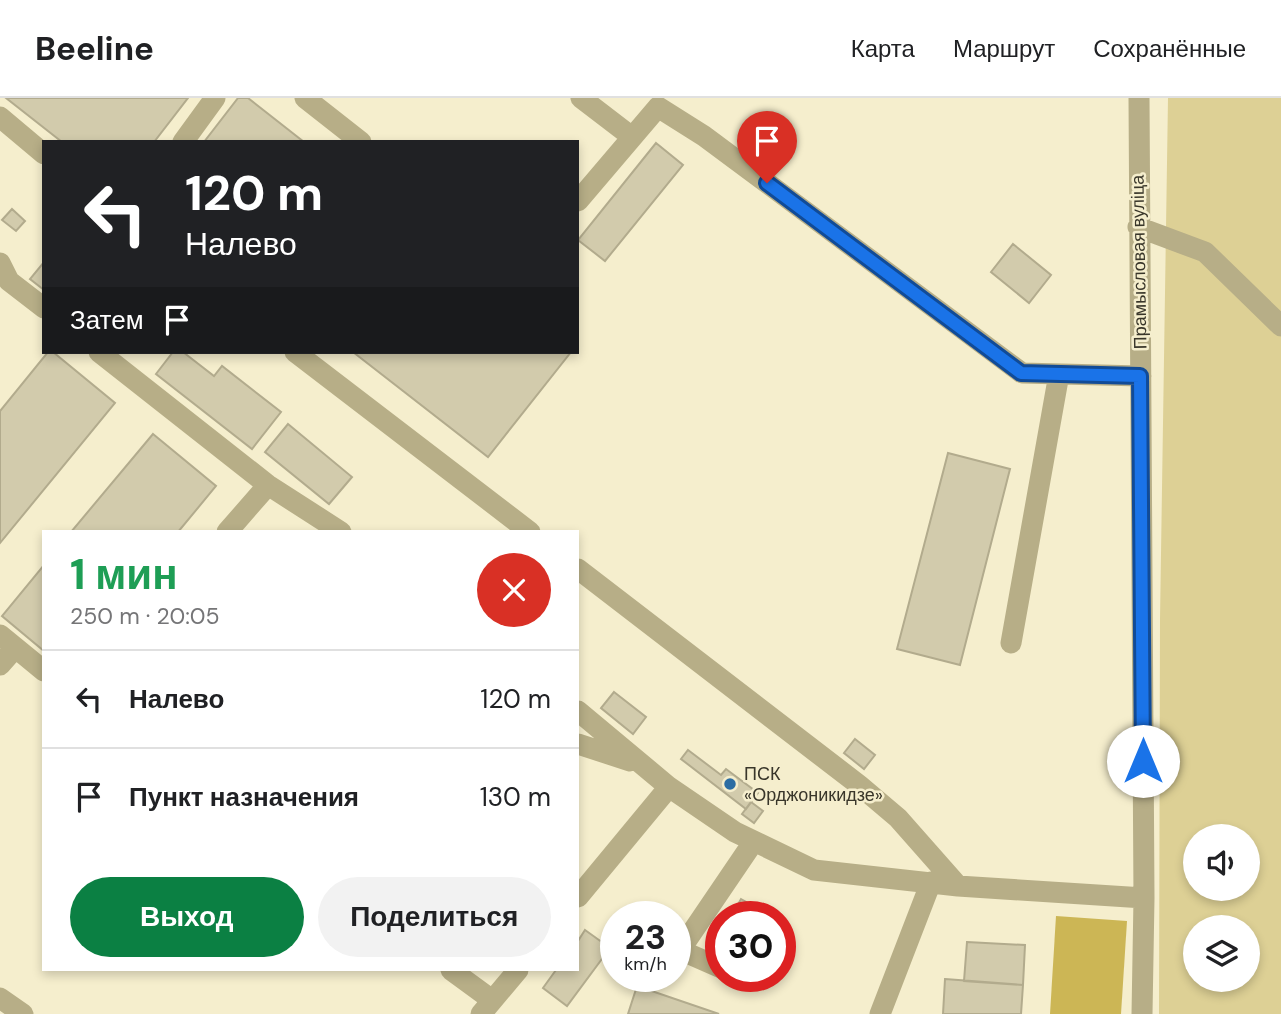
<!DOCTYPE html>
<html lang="ru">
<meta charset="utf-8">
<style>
body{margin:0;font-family:"DM Sans",sans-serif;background:#f2f2f2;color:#202124;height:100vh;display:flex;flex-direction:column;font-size:26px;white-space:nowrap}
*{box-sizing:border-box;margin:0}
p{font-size:23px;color:#757577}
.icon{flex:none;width:38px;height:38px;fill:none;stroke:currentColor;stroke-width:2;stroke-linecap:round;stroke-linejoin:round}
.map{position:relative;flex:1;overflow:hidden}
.drawer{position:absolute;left:42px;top:432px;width:537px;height:441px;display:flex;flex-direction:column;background:#fff;border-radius:0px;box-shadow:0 4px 10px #0003}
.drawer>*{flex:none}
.hud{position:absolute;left:42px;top:42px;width:537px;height:214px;border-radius:0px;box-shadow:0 4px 10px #0003;background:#202124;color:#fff;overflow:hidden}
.buttons{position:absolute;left:1183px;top:726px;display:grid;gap:14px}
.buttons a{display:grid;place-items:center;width:77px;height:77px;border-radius:50%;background:#fff;box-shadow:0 4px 10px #0003;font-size:35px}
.speed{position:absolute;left:600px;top:803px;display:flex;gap:14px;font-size:35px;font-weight:700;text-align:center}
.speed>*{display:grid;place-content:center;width:91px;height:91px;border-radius:50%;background:#fff;box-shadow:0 4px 10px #0003;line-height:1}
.speed small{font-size:18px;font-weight:400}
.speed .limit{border:10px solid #d22;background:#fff;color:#111}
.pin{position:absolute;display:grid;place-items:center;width:60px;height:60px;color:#fff;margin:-72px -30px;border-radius:50% 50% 50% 0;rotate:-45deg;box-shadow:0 0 7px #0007}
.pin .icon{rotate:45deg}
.me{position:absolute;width:77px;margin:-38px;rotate:0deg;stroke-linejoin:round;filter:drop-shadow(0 0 5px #0008)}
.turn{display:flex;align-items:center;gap:24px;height:147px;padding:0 28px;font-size:32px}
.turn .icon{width:91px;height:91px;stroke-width:2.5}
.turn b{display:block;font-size:49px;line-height:60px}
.then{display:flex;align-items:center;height:66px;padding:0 28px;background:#0003;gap:14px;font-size:26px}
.round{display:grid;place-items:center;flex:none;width:74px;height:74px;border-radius:37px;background:#f2f2f2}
.summary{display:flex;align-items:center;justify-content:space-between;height:119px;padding:0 28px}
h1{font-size:42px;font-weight:800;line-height:52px;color:#1e9e55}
.button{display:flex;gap:14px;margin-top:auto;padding:14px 28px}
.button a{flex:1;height:80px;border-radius:42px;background:#0b8043;color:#fff;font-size:28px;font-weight:800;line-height:80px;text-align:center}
.button a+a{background:#f2f2f2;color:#202124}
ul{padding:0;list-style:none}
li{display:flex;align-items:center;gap:21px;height:98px;padding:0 28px;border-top:2px solid #e0e0e0}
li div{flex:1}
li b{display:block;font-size:26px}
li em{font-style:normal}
header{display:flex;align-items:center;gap:42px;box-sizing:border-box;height:98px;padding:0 35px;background:#fff;border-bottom:2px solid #e0e0e0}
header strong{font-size:33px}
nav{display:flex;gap:38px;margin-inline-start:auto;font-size:24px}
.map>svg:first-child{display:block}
.green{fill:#ddd095;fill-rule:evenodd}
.forest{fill:#ccb655}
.building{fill:#d2cbac;stroke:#b2ab8d;stroke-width:2}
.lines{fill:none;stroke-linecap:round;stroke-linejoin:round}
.minor{stroke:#b7ae87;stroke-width:21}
.route-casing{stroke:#114b97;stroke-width:18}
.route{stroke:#1a73e8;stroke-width:12}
.poi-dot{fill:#2c6da3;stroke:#f5eecd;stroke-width:2.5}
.labels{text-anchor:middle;stroke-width:5;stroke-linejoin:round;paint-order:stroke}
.street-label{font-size:18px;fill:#39362a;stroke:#f5eecd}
.poi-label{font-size:18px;fill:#39362a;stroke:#f5eecd;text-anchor:start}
</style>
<header>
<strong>Beeline</strong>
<nav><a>Карта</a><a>Маршрут</a><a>Сохранённые</a></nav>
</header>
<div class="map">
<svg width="1281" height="916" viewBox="0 0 1281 916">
<rect width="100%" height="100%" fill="#f5eecd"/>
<path class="green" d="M1168,0H1281V916H1159L1160,521ZM1195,738H1248V791H1195ZM1195,830H1248V882H1195Z"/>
<path class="forest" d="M1056,818L1127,823L1121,916H1050Z"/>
<path class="building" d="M6,0H188L154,44H62Z
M238,0H248L304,44H204Z
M656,45L683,67L605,163L578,142Z
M12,111L25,123L16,133L2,122Z
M1013,146L1051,177L1029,205L991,174Z
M44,164V192L30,181Z
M48,254H53L115,305L0,445V313Z
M173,254H183L214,278L222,268L281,314L252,351L156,276Z
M353,254H571L488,359Z
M288,326L352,379L329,406L265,354Z
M153,336L216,388L178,434H71Z
M948,355L1010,371L960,567L897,551Z
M44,467V553L2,518Z
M614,594L646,619L633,636L601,610Z
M855,641L875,657L864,671L844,655Z
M688,652L721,677L726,671L758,695L746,711L681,661Z
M751,704L763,713L754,725L742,716Z
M741,801L773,819H731Z
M585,832L610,850L567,908L543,890L556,872H578V843Z
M967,844L1025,847L1023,887L964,883Z
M945,881L1023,887L1021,916H943Z
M637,888L719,916H628Z"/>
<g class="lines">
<path class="minor" d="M305,0L361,44
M581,0L632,39
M1139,0L1144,800L1142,916
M0,19L44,56
M183,44L215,0
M578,103L658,9L704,38L1022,275L1141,278
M1138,129L1205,154L1281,228
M0,165L9,183L44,210
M99,254L268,387L341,434
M295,254L530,434
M227,434L268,387
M578,471L859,687L898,720L958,788
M0,537L44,573
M1011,545L1059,276
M0,567L15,550
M578,613L669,689L735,734L814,772L958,788L1144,800
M578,646L630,663
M578,799L669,689
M721,870L680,852L754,743
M451,872L492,902
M0,900L23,916
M481,916L518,872
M880,916L931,784"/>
</g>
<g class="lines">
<g class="route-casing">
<path id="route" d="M767,85L1021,275L1140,278L1143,663"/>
</g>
<use href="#route" class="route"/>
</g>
<circle class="poi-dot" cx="730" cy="686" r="7"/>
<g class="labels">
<g class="street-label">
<text transform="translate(1139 164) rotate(-91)" y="6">Прамысловая вуліца</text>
</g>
<g class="poi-label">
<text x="744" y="682">ПСК<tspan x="744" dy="21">«Орджоникидзе»</tspan></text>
</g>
</g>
</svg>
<div class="buttons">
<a><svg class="icon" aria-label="sound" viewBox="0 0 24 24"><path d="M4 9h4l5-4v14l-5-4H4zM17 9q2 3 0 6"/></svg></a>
<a><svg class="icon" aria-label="layers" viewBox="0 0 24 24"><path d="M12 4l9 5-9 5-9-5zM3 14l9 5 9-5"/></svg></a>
</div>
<div class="speed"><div>23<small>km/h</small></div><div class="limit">30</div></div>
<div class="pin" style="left:767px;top:85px;background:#d93025"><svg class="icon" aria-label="arrive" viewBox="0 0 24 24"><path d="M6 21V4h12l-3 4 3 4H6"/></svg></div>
<svg class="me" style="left:1143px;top:663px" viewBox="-20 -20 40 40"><circle r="19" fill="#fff"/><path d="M0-13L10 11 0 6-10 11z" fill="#1a73e8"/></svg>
<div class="hud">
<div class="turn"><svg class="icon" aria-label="left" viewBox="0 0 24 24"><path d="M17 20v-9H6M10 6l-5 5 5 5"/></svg><div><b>120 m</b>Налево</div></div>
<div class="then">Затем<svg class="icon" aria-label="arrive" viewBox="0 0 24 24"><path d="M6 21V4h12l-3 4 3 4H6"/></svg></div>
</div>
<section class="drawer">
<div class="summary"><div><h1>1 мин</h1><p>250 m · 20:05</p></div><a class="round" style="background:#d93025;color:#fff"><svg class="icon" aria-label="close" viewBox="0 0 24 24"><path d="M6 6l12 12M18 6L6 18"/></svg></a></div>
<ul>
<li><svg class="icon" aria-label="left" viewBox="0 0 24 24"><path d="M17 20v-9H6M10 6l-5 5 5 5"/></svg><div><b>Налево</b></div><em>120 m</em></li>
<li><svg class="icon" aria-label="arrive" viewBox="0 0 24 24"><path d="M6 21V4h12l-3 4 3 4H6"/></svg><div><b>Пункт назначения</b></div><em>130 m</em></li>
</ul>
<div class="button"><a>Выход</a><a>Поделиться</a></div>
</section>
</div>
